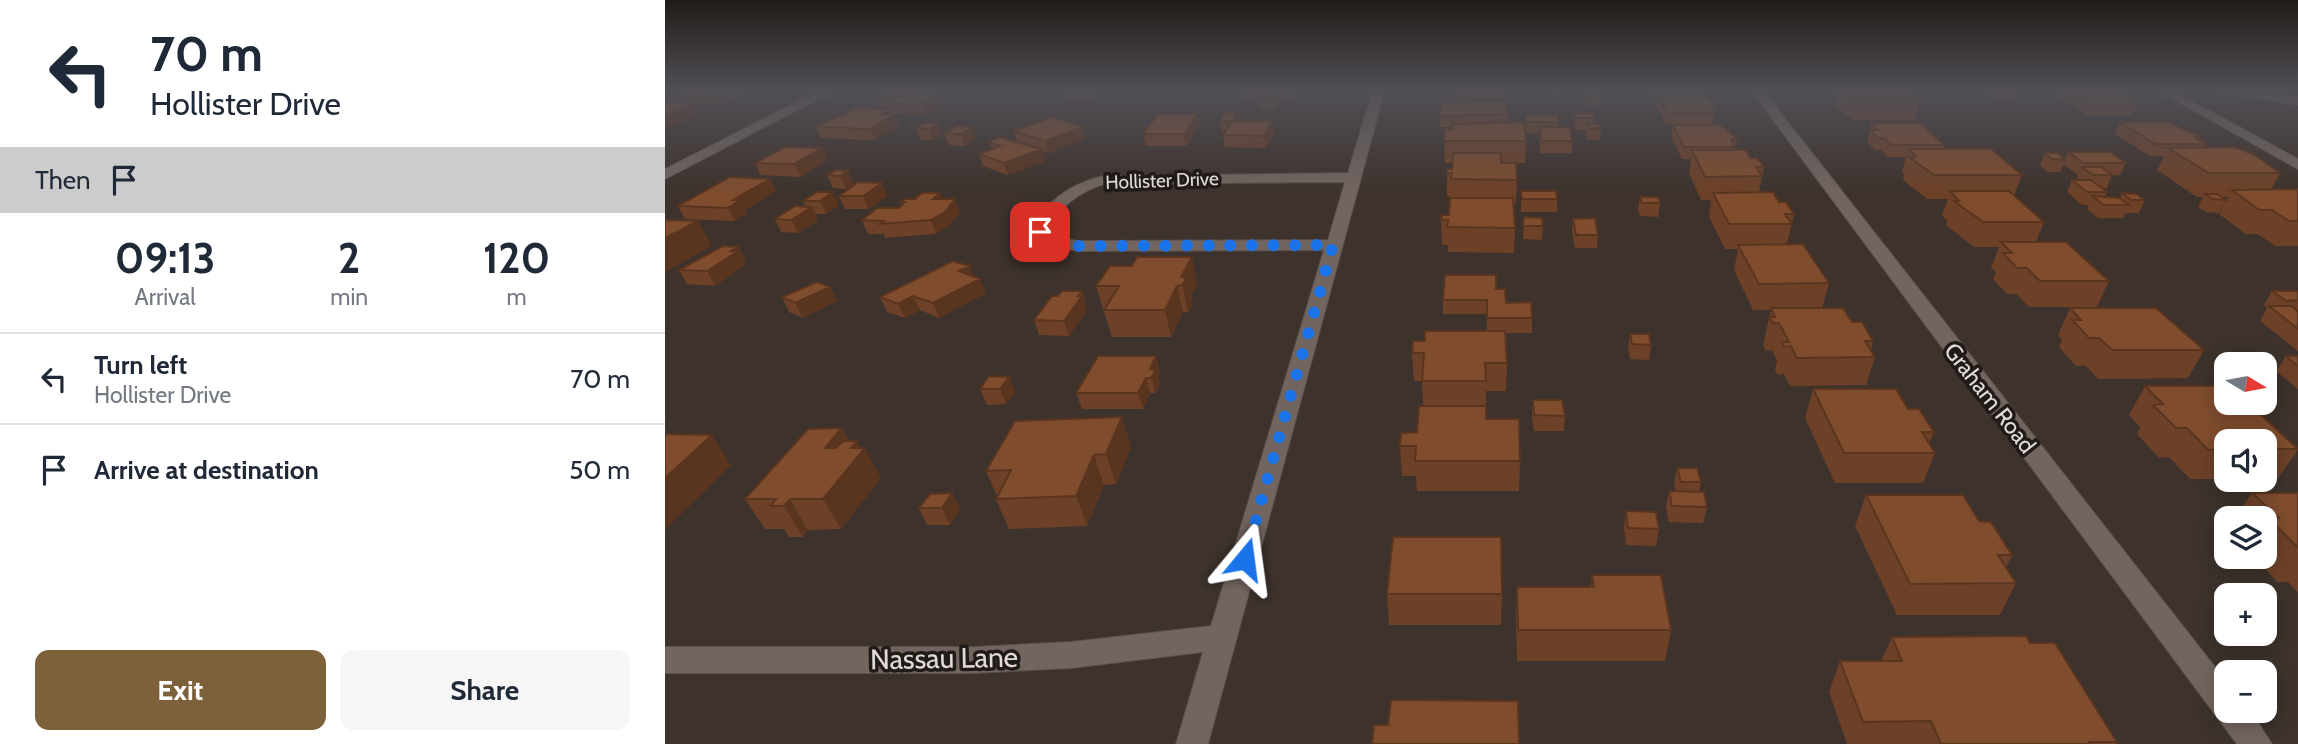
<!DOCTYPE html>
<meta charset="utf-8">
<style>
body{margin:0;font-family:Cabin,sans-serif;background:#f6f6f7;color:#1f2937;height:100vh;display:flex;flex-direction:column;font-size:26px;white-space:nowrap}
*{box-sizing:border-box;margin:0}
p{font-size:23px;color:#747a83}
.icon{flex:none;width:38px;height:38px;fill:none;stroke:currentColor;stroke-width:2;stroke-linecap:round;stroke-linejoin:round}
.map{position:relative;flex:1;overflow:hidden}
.side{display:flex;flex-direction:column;background:#fff;width:665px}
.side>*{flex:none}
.guide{background:#fff;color:#1f2937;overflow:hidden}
.needle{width:46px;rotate:100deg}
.buttons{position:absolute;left:1549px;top:352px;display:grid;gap:14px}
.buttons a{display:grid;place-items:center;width:63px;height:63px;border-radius:14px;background:#fff;box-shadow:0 4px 18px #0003;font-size:35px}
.pin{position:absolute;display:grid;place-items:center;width:60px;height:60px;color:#fff;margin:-30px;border-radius:14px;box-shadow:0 4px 10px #0006}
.me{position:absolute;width:77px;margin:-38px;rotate:16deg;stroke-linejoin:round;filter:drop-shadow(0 0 5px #0008)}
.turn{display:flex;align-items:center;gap:24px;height:147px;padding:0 35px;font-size:32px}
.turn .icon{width:91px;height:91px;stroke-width:2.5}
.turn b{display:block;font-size:49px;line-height:60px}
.then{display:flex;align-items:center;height:66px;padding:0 35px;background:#0003;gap:14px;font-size:26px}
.eta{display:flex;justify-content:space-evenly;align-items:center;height:119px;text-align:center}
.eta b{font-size:42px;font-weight:800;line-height:49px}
.button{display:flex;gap:14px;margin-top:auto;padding:14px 35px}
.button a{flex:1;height:80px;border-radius:14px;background:#7d613b;color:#fff;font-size:28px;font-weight:800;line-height:80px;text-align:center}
.button a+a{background:#f6f6f7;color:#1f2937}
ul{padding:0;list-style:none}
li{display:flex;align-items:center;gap:21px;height:91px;padding:0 35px;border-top:2px solid #e0e1e3}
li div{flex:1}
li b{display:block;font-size:26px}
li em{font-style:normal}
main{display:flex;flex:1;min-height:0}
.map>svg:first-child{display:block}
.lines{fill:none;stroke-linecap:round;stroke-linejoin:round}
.minor-casing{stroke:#594f4b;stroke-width:2}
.minor{fill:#72655f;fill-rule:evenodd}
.wall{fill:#6d4128}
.shaded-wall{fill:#593520}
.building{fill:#7f4c2e;stroke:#593520;stroke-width:2}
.route{stroke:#1a73e8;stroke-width:12;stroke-dasharray:0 21.6}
.labels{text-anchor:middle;stroke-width:7;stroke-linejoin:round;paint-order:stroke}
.far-street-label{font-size:19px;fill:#e2dad7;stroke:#201b18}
.street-label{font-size:23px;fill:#e2dad7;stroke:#201b18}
.near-street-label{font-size:28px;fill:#e2dad7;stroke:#201b18}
</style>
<main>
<section class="side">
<div class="guide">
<div class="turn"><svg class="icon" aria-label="left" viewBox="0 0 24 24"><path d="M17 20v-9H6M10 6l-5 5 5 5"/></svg><div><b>70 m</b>Hollister Drive</div></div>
<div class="then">Then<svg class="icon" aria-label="arrive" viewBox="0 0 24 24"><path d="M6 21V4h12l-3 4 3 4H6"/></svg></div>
</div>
<div class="eta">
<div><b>09:13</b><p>Arrival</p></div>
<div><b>2</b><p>min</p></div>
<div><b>120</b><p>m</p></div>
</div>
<ul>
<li><svg class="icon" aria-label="left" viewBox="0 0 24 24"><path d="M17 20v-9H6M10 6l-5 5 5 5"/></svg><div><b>Turn left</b><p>Hollister Drive</p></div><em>70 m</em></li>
<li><svg class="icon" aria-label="arrive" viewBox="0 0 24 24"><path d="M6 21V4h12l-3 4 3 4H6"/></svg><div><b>Arrive at destination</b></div><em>50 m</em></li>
</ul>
<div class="button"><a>Exit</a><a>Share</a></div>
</section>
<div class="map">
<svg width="1633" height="744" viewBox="0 0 1633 744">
<rect width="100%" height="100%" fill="#3d322c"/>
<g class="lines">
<g class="minor-casing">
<path id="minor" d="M157,89H173L0,179V169Z
M708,89H720L543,744H511L538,652L406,668L310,673H0V647H310L406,642L546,626L659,250L413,251L378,245L367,232C379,201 406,184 438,176L683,173ZM680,182L663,240L413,241L389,237L384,231C392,207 415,192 439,184Z
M1085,89H1097L1561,681V710H1585L1607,744H1572Z
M1490,89H1505L1633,159V169Z
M1536,89H1572L1633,97V105Z"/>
</g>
<use href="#minor" class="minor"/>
</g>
<path class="wall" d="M24,89H88L55,104L23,103L17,92Z
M223,89H272L274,93L271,94L276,106L260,115L228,114L234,126L210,140L156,138L151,127L225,109V107H215L211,96Z
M393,89H431L432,97L403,102Z
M576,89H633L627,100L615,99L616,103L612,109L596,108L595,99H578Z
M788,89H839V98L789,97Z
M895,89V94H884L883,89Z
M984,89H1031L1030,94L1051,106L1048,124H1001L991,105L992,95H986Z
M1173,89H1233V91L1256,99L1250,120H1188L1170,107L1171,103L1170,101Z
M1293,89H1353L1350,98H1331L1324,92H1296Z
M1395,89H1450L1467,98L1466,100L1472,104L1467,115H1421L1393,96Z
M921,90L936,94L935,105H922L920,101Z
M573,112L575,121H607L609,132L601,148L560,147L558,135L560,132H557L555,121Z
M910,113L930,118V124L936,128L935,140H922L921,130H911L909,124Z
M843,114V123L861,141L860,163H836L852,180L851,203H848L850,228L849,253L783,252V245H777L776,220L784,215L786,197L782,196V173L787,169V163H780L779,141L788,129V127H775V116Z
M860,115L894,122V127L907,141V153H875L874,133H860Z
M1455,122L1536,137L1534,140L1542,144L1540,147L1615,173L1606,190L1633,189V246H1610L1593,234H1581L1554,214L1563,197H1556L1561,200L1554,213L1541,212L1533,207L1538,197H1532L1492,170L1499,156H1485L1450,134Z
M272,123L277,134L268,140H256L251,128Z
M1206,123L1279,145L1278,149L1357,175L1349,196L1379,222L1371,242L1444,281L1432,307H1364L1352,294H1342L1328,279L1331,272L1326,268L1334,247H1309L1281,225L1282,221L1277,215L1283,199H1262L1238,180L1239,174L1237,172L1241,157H1223L1216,150H1210L1202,142Z
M1008,125L1072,139L1070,150L1085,158L1099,167L1094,192L1114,202L1129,214L1122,244L1164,283L1157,308L1187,322L1208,341L1206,350L1210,357L1201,385L1125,386L1119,374L1113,375L1110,370L1112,361L1107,350L1101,351L1098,345L1106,310H1088L1069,270L1073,249H1060L1044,217L1046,200H1036L1024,173L1026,159H1017L1006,136Z
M292,126L312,138L300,146L284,145L279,133Z
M534,126L521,146H481L478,134Z
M349,131L421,139L383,153L377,151L380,161L343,175L318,166L314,154L327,149L324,142H352Z
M1403,152L1461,163L1455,175H1447L1442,188H1437L1442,192L1440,197L1455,199L1457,193L1480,200L1474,213H1460L1458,218H1433L1422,209L1424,205H1417L1402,192L1407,180H1413L1412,179L1413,175L1398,164Z
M1380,153L1400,160L1395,172H1382L1375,165Z
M163,160L135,177L96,175L90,163Z
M183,171L189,184L181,189L168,188L162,175Z
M217,183L222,196L203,209H180L174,196Z
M111,191L80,210L82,213L70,221L20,219L13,206Z
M856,191L892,199V212H856Z
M152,192L174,205L161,214H150L153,220L133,233L116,232L110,219L141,207L138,201Z
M975,197L995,203L993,217L975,216L973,210Z
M277,199L295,212L285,225L271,234L220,238L219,234H203L197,220L234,208L237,206L235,202Z
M859,217L878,226L877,240L858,239Z
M908,219L933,235L932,248H910L907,232Z
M73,247L81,260L78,262L80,265L50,286L22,284L14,270Z
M308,276L321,293L274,318L255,310L240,318L222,312L215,297Z
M532,283L526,295L528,304L523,312H518L506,337H447L431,286Z
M165,287L172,301L138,318L124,312L117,297Z
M831,289L841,303L867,318V333H840L842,363L841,391H821V419L855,461L854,491H752L751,476H737L735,446L752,432L758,406L757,381H749L747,353L760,341L822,331V314H778V300Z
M417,291L421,305L420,307L422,310L404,336L374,335L369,320L393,296Z
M1607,291L1633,292V351L1595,321L1602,308L1599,305Z
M1405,308L1539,350L1523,378L1433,379L1421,366H1411L1394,347L1397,340L1393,335Z
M965,334L986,345L984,360L965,359L963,349Z
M1621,356H1633V389L1611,371Z
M495,371L493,377L495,385L490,393H485L478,409H417L411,393Z
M344,377L350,392L341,404L322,405L315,389Z
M1480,386L1633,448V450L1613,478H1600V441H1561V479H1525L1504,457L1494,458L1472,434L1475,427L1464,415Z
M1148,389L1243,409L1269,432L1264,444L1270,453L1258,483H1170L1140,418Z
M868,400L900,416L899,431H869L867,416Z
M177,428L184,441L195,448L216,478L176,529L143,530L138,537H124L119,529H100L80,499Z
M466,447L451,484L439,485L422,526L344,529L331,499L332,496L321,471Z
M1012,468L1036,482L1034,492L1042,507L1038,523L1004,522L1001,508L1004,491L1011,492L1009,484Z
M287,493L295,509L285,525H262L254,508Z
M1587,493H1633V592L1623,582H1612L1589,556H1600V518H1570Z
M1201,495L1314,521L1347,555L1341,567L1351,583L1335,615H1232L1190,526Z
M961,511L994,529L991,546L961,545L959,528Z
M927,575L1006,630L1000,661H852L851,618L852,587H926Z
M722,594H837L836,625H724Z
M1227,637L1365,643L1452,742L1451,744H1182L1164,692L1175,661H1216Z"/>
<path class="shaded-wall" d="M59,89H88L55,104L49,93Z
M257,89H272L274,93L256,103L252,92Z
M411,89H431L432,97L403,102L400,91Z
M626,89H633L627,100Z
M614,92L616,103L612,109L611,98Z
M272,95L276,106L260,115L256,104Z
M28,103L34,114L4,128L0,121V116Z
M226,109L228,115L230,114L234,126L210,140L205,129L217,114Z
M573,112L575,123L568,121Z
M532,114L534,126L521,146L519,134Z
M607,121L609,132L601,148L599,136Z
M272,123L277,134L268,140L264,129Z
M308,127L312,138L300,146L296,134Z
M418,127L421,139L383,153L380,141Z
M158,148L163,160L135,177L129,164Z
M376,149L380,161L343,175L339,163Z
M183,171L189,184L181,189L175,176Z
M105,179L111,191L80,210L82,213L70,221L63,208L68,200Z
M217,183L222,196L203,209L198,196Z
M168,192L174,205L161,214L155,201Z
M275,193L280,205L268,199Z
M290,199L295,212L285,225L271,234L266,220Z
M147,207L153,220L133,233L126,220Z
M33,221L47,246L0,272V238Z
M73,247L81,260L78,262L80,265L50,286L42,271Z
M527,257L532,283L526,295L528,304L523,312L516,277Z
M305,266L310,280L294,271Z
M315,279L321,293L274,318L268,303Z
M512,286L518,312L506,337L500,310Z
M165,287L172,301L138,318L130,303Z
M417,291L421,305L420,307L422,310L404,336L399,321Z
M248,296L255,310L240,318L233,304Z
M491,356L495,371L493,377L495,385L490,393L485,369Z
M344,377L350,392L341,404L335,389Z
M481,378L485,393L478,409L473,393Z
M457,417L466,447L451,484L441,454Z
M177,428L187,447L192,441L197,451L200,448L216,478L176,529L158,499L160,448Z
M47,435L66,465L0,530V478Z
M429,455L439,485L422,526L411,496Z
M287,493L295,509L285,525L277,508Z
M125,499L143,530L138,537L119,506Z"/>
<path class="building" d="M24,89H59L49,93L17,92Z
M223,89H257L252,92L272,95L256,104L223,103L233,97L211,96Z
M1178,89H1229L1232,91H1246L1256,99L1193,100Z
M1403,89H1450L1467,98L1462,97L1472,104H1426Z
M921,90L935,91L936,94H922Z
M598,92H614L611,98L595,97Z
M992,94H1038L1051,106H1046L1050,113H1002Z
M776,102H841L843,114L775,116Z
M0,103H28L0,116Z
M191,108L226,109L217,114H230L205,129L151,127Z
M560,112H573L568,121H555Z
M910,113H928L930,118H911Z
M493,114H532L519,134H478Z
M860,115H893L894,122H861Z
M388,117L418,127L380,141L349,131Z
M567,121H607L599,136L558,135Z
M859,122L861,141H779L780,129H788V124Z
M1455,122H1504L1536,137H1529L1542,144H1490Z
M260,123H272L264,129L251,128Z
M1206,123H1255L1279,145H1227L1219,138H1213L1205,130H1213Z
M922,124H934L936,128L923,129Z
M1008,125H1056L1072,139H1066L1070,147H1019Z
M292,126L308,127L296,134L279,133Z
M875,127H905L907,141H876Z
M334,137L376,149L339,163L314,154L335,146L324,142Z
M120,147L158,148L129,164L90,163Z
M1570,147L1590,155L1615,173H1544L1503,148Z
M1244,149H1326L1357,175H1269L1244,157H1251Z
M1027,150H1081L1085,158H1092L1099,167H1091L1097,176L1040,177Z
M1403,152H1445L1461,163H1418Z
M788,153H836V163H851L852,180L786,179L787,173H782V169H787Z
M1380,153H1393L1400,160L1387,159Z
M1417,167H1436L1448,175H1428Z
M171,170L183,171L175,176L162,175Z
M65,177L105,179L68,200H75L63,208L13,206Z
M1407,180H1426L1442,192H1422Z
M193,182L217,183L198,196H174Z
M1633,189V221H1624L1607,210H1594L1567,190Z
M856,191H891L892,199H857Z
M1285,191H1344L1379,222H1318L1289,201H1294Z
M152,192H168L155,201H138Z
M1108,192L1114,202H1121L1129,214H1120L1127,224H1064L1048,193Z
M257,193H275L268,199H290L280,212L266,220L215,224L219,221L197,220L212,208H234L240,202H235L239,199H250Z
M1457,193L1471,194L1480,200H1466Z
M1540,194H1552L1561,200L1548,199Z
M1427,196L1454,198L1464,205H1439Z
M975,197H993L995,203H977Z
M785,198H848L850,228L782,227L783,220H776L777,215H784Z
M130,206L147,207L126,220L110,219Z
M859,217L877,218L878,226H858Z
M930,218L933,235H911L908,219Z
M0,220L33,221L0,238Z
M1336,242H1401L1444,281H1375L1362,268H1352L1338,253H1347Z
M1138,244L1164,283L1094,284L1073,245Z
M58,246L73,247L66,251L72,252L42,271L14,270Z
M472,257H527L516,277H522L517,285L512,286L500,310H439L454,286H431L445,266H467Z
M288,261L305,266L294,271L315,279L268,303L248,296L233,304L215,297Z
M780,275H831V289H840L841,303L866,302L867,318H822V300H778Z
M152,282L165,287L130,303L117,297Z
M397,291H417L413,296H417L399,321L369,320L387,296H393Z
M1607,291H1631L1633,292V300L1621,301Z
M1604,306H1627L1633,311V329Z
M1106,308H1178L1187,322H1197L1208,341H1200L1210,357L1132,358L1126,346L1119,347L1117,342H1124L1114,323H1108L1104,317H1110Z
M1405,308H1491L1539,350H1447L1434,338H1424L1407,320H1416Z
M760,331H840L842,363H820L821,381H757L759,353H747L748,341H760Z
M965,334H984L986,345L967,344Z
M433,356H491L485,369L491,370L486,378H481L473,393H411Z
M1621,356H1633V366Z
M324,376L344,377L335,389H315Z
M1480,386H1561V402H1582L1633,449H1600V441H1561V449L1543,450L1522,428H1511L1488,405L1498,404Z
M1148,389H1231L1243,409H1254L1269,432H1257L1270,453H1179Z
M868,400H897L900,416L869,415Z
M754,406H821V419H854L855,461H750L751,446H735L736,433L752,432Z
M457,417L441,454L429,455L411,496L331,499L346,470L321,471L350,421Z
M177,428L160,448H171L178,441H192L186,448H200L158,499H125L119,506H105L111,499H80L143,429Z
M0,434L47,435L0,478Z
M1012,468H1032L1036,482H1016Z
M1004,491L1039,492L1042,507L1007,506Z
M287,493L277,508H254L265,494Z
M1587,493H1633V548L1604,519L1614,518Z
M1201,495H1298L1314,521L1326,522L1347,555H1333L1351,583L1245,584Z
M961,511L991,512L994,529L963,528Z
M728,537H836L837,594H722Z
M927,575H996L1006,630H853L852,587H929Z
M1361,636L1365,643H1390L1452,742H1424L1425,744H1276L1266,721L1198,722L1175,661H1237L1227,637Z
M726,700L853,701L854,744H707L709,725H723Z"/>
<linearGradient id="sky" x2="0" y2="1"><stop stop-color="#221c18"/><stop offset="0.46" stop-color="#514f56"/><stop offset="1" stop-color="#514f56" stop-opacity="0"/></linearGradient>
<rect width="1633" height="193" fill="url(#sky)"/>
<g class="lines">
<path class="route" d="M375,232L384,241L413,246L668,245L580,559"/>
</g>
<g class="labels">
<g class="far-street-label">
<text transform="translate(497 180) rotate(-2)" y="7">Hollister Drive</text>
</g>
<g class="street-label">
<text transform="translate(1325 398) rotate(52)" y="8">Graham Road</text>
</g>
<g class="near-street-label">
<text transform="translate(279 658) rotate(-1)" y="10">Nassau Lane</text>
</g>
</g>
</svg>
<div class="buttons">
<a><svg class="needle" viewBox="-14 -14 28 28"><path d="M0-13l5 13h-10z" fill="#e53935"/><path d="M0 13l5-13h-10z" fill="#747a83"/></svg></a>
<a><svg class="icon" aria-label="sound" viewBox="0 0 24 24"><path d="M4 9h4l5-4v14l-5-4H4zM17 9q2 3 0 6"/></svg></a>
<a><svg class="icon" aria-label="layers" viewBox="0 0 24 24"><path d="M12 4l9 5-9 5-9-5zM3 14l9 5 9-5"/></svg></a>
<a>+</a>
<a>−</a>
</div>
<div class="pin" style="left:375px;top:232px;background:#d93025"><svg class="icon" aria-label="arrive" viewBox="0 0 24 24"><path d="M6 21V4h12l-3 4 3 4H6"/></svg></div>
<svg class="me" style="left:580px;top:559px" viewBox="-20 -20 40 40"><path d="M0-17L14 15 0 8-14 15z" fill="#1a73e8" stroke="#fff" stroke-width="4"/></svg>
</div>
</main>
